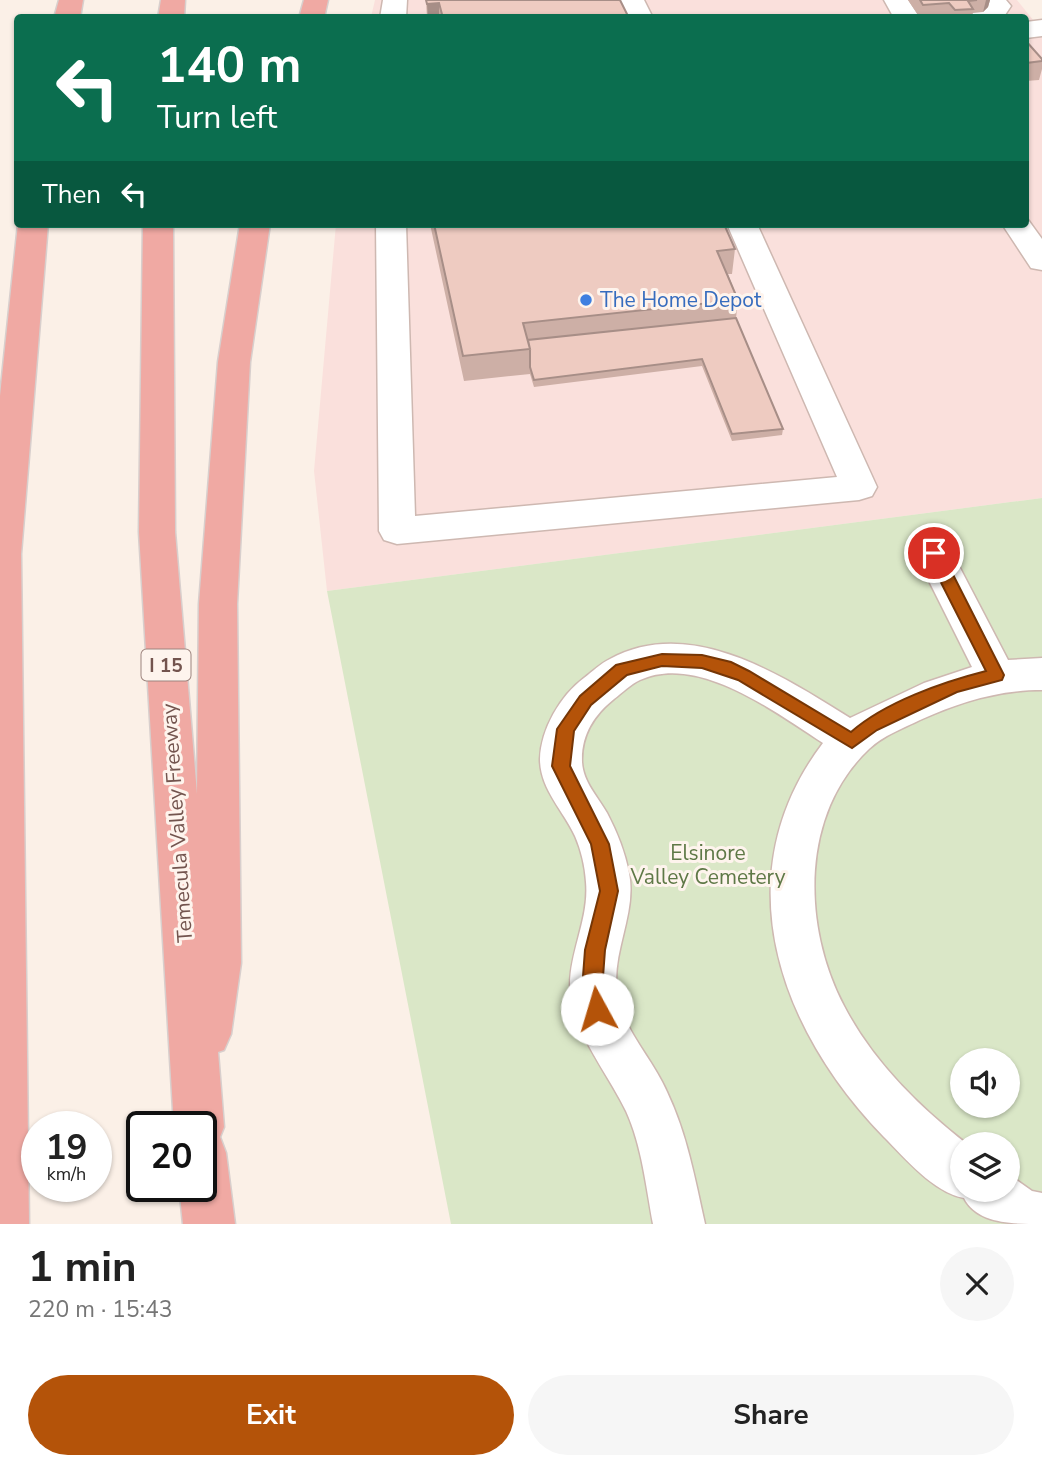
<!DOCTYPE html>
<meta charset="utf-8">
<style>
body{margin:0;font-family:"Nunito Sans",sans-serif;background:#f6f6f6;color:#222;height:100vh;display:flex;flex-direction:column;font-size:26px;white-space:nowrap}
*{box-sizing:border-box;margin:0}
p{font-size:23px;color:#767676}
.icon{flex:none;width:38px;height:38px;fill:none;stroke:currentColor;stroke-width:2;stroke-linecap:round;stroke-linejoin:round}
.map{position:relative;height:1224px;overflow:hidden}
.details{display:flex;flex-direction:column;background:#fff;flex:1}
.details>*{flex:none}
.top-card{position:absolute;left:14px;top:14px;width:1015px;height:214px;border-radius:7px;box-shadow:0 2px 5px #0004;background:#0b6e4f;color:#fff;overflow:hidden}
.tools{position:absolute;left:950px;top:1048px;display:grid;gap:14px}
.tools a{display:grid;place-items:center;width:70px;height:70px;border-radius:50%;background:#fff;box-shadow:0 2px 5px #0004;font-size:35px}
.speed{position:absolute;left:21px;top:1111px;display:flex;gap:14px;font-size:35px;font-weight:700;text-align:center}
.speed>*{display:grid;place-content:center;width:91px;height:91px;border-radius:50%;background:#fff;box-shadow:0 2px 5px #0004;line-height:1}
.speed small{font-size:18px;font-weight:400}
.speed .limit{border:4px solid #111;border-radius:10px;background:#fff;color:#111}
.pin{position:absolute;display:grid;place-items:center;width:60px;height:60px;color:#fff;margin:-30px;border:4px solid #fff;border-radius:50%;box-shadow:0 2px 7px #0007}
.me{position:absolute;width:77px;margin:-38px;rotate:354deg;stroke-linejoin:round;filter:drop-shadow(0 0 5px #0008)}
.turn{display:flex;align-items:center;gap:24px;height:147px;padding:0 28px;font-size:32px}
.turn .icon{width:91px;height:91px;stroke-width:2.5}
.turn b{display:block;font-size:49px;line-height:60px}
.then{display:flex;align-items:center;height:66px;padding:0 28px;background:#0003;gap:14px;font-size:26px}
.round{display:grid;place-items:center;flex:none;width:74px;height:74px;border-radius:37px;background:#f6f6f6}
.headline{display:flex;align-items:center;justify-content:space-between;height:119px;padding:0 28px}
h1{font-size:42px;font-weight:700;line-height:52px}
.primary-button{display:flex;gap:14px;margin-top:auto;padding:14px 28px}
.primary-button a{flex:1;height:80px;border-radius:42px;background:#b45309;color:#fff;font-size:28px;font-weight:700;line-height:80px;text-align:center}
.primary-button a+a{background:#f6f6f6;color:#222}
.map>svg:first-child{display:block}
.commercial{fill:#fae0dc}
.green{fill:#dae7c7;fill-rule:evenodd}
.lines{fill:none;stroke-linecap:round;stroke-linejoin:round}
.minor-casing{stroke:#ceb8b1;stroke-width:3}
.highway-casing{stroke:#d8cfcd;stroke-width:3}
.minor{fill:#fff;fill-rule:evenodd}
.highway{fill:#f0a9a3;fill-rule:evenodd}
.wall{fill:#cdafa6}
.shaded-wall{fill:#a78e87}
.building{fill:#eecbc1;stroke:#a78e87;stroke-width:2}
.route{fill:#b45309;stroke:#753606;stroke-width:2}
.shop-dot{fill:#3f7fe0;stroke:#fef4ed;stroke-width:2.5}
.labels{text-anchor:middle;stroke-width:6;stroke-linejoin:round;paint-order:stroke}
.shield{fill:#fef4ed;stroke:#9d847e;stroke-width:2}
.shield-label{font-size:19px;font-weight:bold;fill:#73544e}
.shop-label{font-size:21px;fill:#366cbe;stroke:#fef4ed;text-anchor:start}
.street-label{font-size:21px;fill:#73544e;stroke:#fef4ed}
.park-label{font-size:21px;fill:#5e7846;stroke:#fef4ed}
</style>
<div class="map">
<svg width="1042" height="1224" viewBox="0 0 1042 1224">
<rect width="100%" height="100%" fill="#fbf0e7"/>
<path class="commercial" d="M375,0H1017L1042,31V498L327,591L314,471L336,224H1026V18L371,17Z"/>
<path class="green" d="M1042,498V1224H451L327,591ZM962,1060H1008V1106H962ZM962,1144H1008V1190H962Z"/>
<g class="lines">
<g class="minor-casing">
<path id="minor" d="M383,0H407L406,18H380Z
M620,0H644L653,18H628Z
M884,0H908L920,18H894Z
M981,0H1006L1011,6L1003,18H959L962,13L985,7Z
M1042,20V36L1026,38V22Z
M1026,217L1042,239V270L1031,268L1002,224H1026Z
M376,224H406L415,516L837,477L727,224H757L877,487L872,496L859,500L397,544L384,540L379,531Z
M934,539L947,543L1008,660L1042,658V690C997,690 960,702 920,720C902,729 884,735 869,749C800,814 802,926 844,1006C872,1060 919,1107 967,1144H962V1190H1008V1174L1032,1191L1042,1193V1224C1013,1224 977,1224 964,1198C934,1193 905,1158 884,1137C779,1029 723,875 823,743C776,713 698,653 640,680C631,684 622,693 614,699C594,715 581,735 582,762C583,782 598,797 607,813C617,832 625,852 629,873C637,914 611,952 617,993C622,1029 653,1059 667,1092C687,1134 695,1179 705,1224H653C646,1187 642,1146 626,1111C609,1076 583,1045 573,1007C561,964 590,925 586,882C585,866 581,850 575,836C563,810 540,789 540,759C541,729 560,696 584,678C592,672 601,663 610,659C691,615 782,676 850,718L924,683L972,667L915,553L921,543Z"/>
</g>
<g class="highway-casing">
<path id="highway" d="M59,0H83L80,18H54Z
M161,0H185L184,18H158Z
M304,0H328L324,18H299Z
M18,224H48L21,554L29,1224H0V396Z
M143,224H173L175,532L197,794L199,604L218,362L240,224H270L250,362L237,604L241,963L231,1034L224,1050L218,1052L224,1127L220,1137L226,1153L235,1224H183L179,1186H201V1127H174L139,532Z"/>
</g>
<use href="#minor" class="minor"/>
<use href="#highway" class="highway"/>
</g>
<path class="wall" d="M426,0H620L629,18H427Z
M908,0H990L988,7L983,12L973,13L971,18H947L946,16L920,18Z
M1026,41L1042,59V69L1039,80L1026,81Z
M430,224H724L735,249L732,274H728L738,300L736,318L783,429L782,435L732,441L702,366L534,387L530,374L464,381Z"/>
<path class="shaded-wall" d="M986,0H990L988,7L983,12Z
M439,3V18H428L427,4Z"/>
<path class="building" d="M426,0H620L629,18H443L439,3L427,4Z
M920,0H977L968,1L973,9L955,10L949,3L923,5Z
M1026,41L1042,59V61L1026,63Z
M434,224H724L735,249L717,251L738,300L523,323L530,349L463,356Z
M736,318L783,429L732,434L702,359L534,380L530,367V349L528,340Z"/>
<path class="route" d="M934,548L942,553L1004,675L1002,680L957,692L877,730L852,748L738,680L702,668L662,666L627,675L591,705L574,731L570,766L609,844L618,891L605,950L602,990L607,1009L604,1016L597,1018L590,1016L582,990L585,950L600,891L591,844L552,766L557,729L580,696L616,665L662,654L702,655L731,662L749,671L851,732C885,702 943,682 986,671L926,553Z"/>
<circle class="shop-dot" cx="586" cy="300" r="7"/>
<g class="labels">
<rect class="shield" x="141.5" y="649.5" width="49" height="31" rx="5"/>
<g class="shield-label">
<text x="166" y="672">I 15</text>
</g>
<g class="shop-label">
<text x="600" y="307">The Home Depot</text>
</g>
<g class="street-label">
<text transform="translate(177 823) rotate(-94)" y="7">Temecula Valley Freeway</text>
</g>
<g class="park-label">
<text x="708" y="860">Elsinore<tspan x="708" dy="24">Valley Cemetery</tspan></text>
</g>
</g>
</svg>
<div class="tools">
<a><svg class="icon" aria-label="sound" viewBox="0 0 24 24"><path d="M4 9h4l5-4v14l-5-4H4zM17 9q2 3 0 6"/></svg></a>
<a><svg class="icon" aria-label="layers" viewBox="0 0 24 24"><path d="M12 4l9 5-9 5-9-5zM3 14l9 5 9-5"/></svg></a>
</div>
<div class="speed"><div>19<small>km/h</small></div><div class="limit">20</div></div>
<div class="pin" style="left:934px;top:553px;background:#d93025"><svg class="icon" aria-label="arrive" viewBox="0 0 24 24"><path d="M6 21V4h12l-3 4 3 4H6"/></svg></div>
<svg class="me" style="left:597px;top:1009px" viewBox="-20 -20 40 40"><circle r="19" fill="#fff"/><path d="M0-13L10 11 0 6-10 11z" fill="#b45309"/></svg>
<div class="top-card">
<div class="turn"><svg class="icon" aria-label="left" viewBox="0 0 24 24"><path d="M17 20v-9H6M10 6l-5 5 5 5"/></svg><div><b>140 m</b>Turn left</div></div>
<div class="then">Then<svg class="icon" aria-label="left" viewBox="0 0 24 24"><path d="M17 20v-9H6M10 6l-5 5 5 5"/></svg></div>
</div>
</div>
<section class="details">
<div class="headline"><div><h1>1 min</h1><p>220 m · 15:43</p></div><a class="round"><svg class="icon" aria-label="close" viewBox="0 0 24 24"><path d="M6 6l12 12M18 6L6 18"/></svg></a></div>
<div class="primary-button"><a>Exit</a><a>Share</a></div>
</section>
